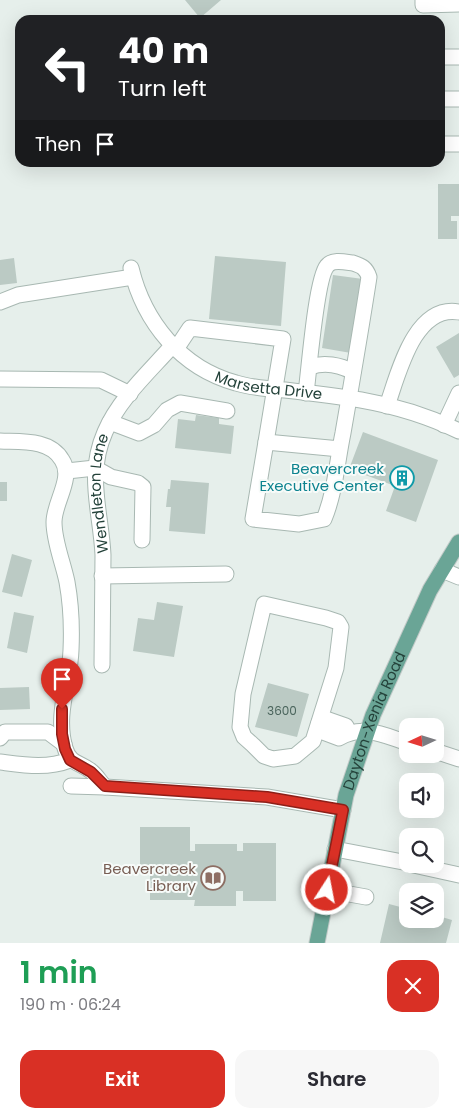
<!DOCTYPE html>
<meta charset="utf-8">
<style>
body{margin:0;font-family:Poppins,sans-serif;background:#f7f7f7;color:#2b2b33;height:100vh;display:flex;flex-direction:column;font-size:19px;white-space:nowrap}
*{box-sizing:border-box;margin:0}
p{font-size:16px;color:#7c7c81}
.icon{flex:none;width:28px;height:28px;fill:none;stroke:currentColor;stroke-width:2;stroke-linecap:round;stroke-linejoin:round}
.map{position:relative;height:943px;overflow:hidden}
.drawer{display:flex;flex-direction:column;background:#fff;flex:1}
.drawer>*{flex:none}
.banner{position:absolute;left:15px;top:15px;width:430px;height:152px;border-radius:15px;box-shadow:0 5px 20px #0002;background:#202124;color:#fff;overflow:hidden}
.needle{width:32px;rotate:266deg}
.fabs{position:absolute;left:399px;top:718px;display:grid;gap:10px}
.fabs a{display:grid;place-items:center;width:45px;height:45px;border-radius:10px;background:#fff;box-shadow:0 5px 20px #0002;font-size:25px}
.pin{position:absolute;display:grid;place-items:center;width:42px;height:42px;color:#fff;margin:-51px -21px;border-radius:50% 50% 50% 0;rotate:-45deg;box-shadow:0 0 5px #0007}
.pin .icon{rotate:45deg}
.me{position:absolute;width:55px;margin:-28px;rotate:11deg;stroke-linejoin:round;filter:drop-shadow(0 0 4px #0008)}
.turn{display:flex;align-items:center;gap:18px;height:105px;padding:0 20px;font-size:22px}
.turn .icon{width:65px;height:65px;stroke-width:2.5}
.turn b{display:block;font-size:35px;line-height:42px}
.then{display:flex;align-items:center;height:48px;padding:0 20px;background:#0003;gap:10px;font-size:19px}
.round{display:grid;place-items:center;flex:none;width:52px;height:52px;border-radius:15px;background:#f7f7f7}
.summary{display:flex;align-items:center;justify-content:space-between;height:85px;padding:0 20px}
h1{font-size:30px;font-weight:600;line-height:38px;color:#1e9e55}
.button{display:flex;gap:10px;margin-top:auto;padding:10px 20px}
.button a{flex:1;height:58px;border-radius:15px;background:#d93025;color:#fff;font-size:20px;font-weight:600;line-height:58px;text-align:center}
.button a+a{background:#f7f7f7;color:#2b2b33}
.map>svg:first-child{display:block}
.building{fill:#bbcac4}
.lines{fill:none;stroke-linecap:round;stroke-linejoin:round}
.minor-casing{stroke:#a8b8b2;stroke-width:17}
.major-casing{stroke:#c2cac8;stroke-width:17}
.minor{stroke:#fff;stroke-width:15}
.major{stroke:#6aa596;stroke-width:15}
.route-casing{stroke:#8d1f18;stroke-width:12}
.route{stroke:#d93025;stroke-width:9}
.labels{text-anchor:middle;stroke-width:4;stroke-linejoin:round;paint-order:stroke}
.number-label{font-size:12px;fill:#4a645c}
.street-label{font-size:15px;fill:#24423a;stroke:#f7fbf9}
.culture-label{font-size:15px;fill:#0d838f;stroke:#f7fbf9;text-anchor:end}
.education-label{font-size:15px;fill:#785e54;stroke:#f7fbf9;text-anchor:end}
</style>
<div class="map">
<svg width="459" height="943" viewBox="0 0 459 943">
<rect width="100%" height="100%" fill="#e6efeb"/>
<path class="building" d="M185,0H221L200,18Z
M438,184H459V216H451V221H457V239H438Z
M215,256L286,262L281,326L209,319Z
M14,258L17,283L0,285V260Z
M333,275L363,279L351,353L322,348Z
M459,333V375L454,378L436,347Z
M196,415L219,418V424L234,426L231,454L175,448L178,419L195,421Z
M363,432L438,460L416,522L386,511L395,486L349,469Z
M171,480L209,483L205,534L169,531L171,507H166L168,489H170Z
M0,482H7V501H0Z
M12,554L32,560L22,597L2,592Z
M157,602L183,606L174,657L133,651L138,618L154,620Z
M14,612L34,616L27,653L7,648Z
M268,683L309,694L297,737L255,727Z
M29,687L30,709L0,710V688Z
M140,827H190V851H195V844H237V851H243V843H276V901H243V891H236V906H194L195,900H150V865H140Z
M389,904L408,909V919H435V915L452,920L446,943H380Z"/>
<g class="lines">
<g class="minor-casing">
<g id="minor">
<path d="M423,0V5L459,4"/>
<path d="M440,57H459"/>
<path d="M440,99H459"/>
<path d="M440,144H459"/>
<path id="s1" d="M131,268C144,322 181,368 236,383C252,388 269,389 285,390C311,393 336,396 361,400C395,406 428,416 459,431"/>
<path d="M0,302L18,295L133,277"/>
<path d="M176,349L190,328L283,339L266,442"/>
<path d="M310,367C324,362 340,365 353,372"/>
<path d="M0,379L101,380L130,394"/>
<path d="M306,393C309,371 316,279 327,266C332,259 345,262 353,263C362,266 366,268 369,277C361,329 352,381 343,433C337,462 335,493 324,519L299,524L253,519L266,442L340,449"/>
<path d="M387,406C398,375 414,304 459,312"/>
<path d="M110,422L139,433L154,425L167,410L180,403L227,411"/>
<path d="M444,425L459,393"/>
<path d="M0,441C21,442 50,439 62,460C74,478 54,502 54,522C54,542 63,562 67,582C71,604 72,628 71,650C70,683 55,714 65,748C70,765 81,762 92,772C97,776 100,782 105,787"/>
<path d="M67,471L95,468L111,477L138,483L143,487L142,540"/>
<path d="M442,570L459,577"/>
<path d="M102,576L226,574"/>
<path d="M264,604L326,618L338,622L341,627L336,668L313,741L295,756L273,759L264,756L253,745L244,737L240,727L243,694Z"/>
<path id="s2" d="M102,665C102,629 103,592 103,555C101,512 86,475 105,432C119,399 149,372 172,346"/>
<path d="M319,723L323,732L339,738C363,724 383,735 408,743"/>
<path d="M319,723L326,719L346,726L349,732"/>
<path d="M0,738L5,732H48L64,744"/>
<path d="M435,751L459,759"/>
<path d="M0,762C24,765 47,769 70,760"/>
<path d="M71,786L105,787L267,797L343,810"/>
<path d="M335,849L408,863"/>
<path d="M409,864L459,875"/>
<path d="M327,890L366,897"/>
</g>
</g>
<g class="major-casing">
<g id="major">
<path id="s3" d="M317,943L346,795L373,715L430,590L459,542"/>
</g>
</g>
<use href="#minor" class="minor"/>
<use href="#major" class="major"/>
</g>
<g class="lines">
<g class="route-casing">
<path id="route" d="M62,709V734L65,749L70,760L91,772L105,786L267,797L343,810L327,890"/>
</g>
<use href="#route" class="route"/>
</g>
<defs>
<g id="building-ring" transform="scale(1.25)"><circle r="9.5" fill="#f7fbf9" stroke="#0f9aa8" stroke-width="1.5"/><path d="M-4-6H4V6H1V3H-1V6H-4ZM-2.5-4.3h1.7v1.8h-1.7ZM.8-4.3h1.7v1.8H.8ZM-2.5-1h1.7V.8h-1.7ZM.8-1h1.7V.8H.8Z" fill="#0f9aa8"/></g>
<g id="library-ring" transform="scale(1.25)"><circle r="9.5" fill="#f7fbf9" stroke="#8d6e63" stroke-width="1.5"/><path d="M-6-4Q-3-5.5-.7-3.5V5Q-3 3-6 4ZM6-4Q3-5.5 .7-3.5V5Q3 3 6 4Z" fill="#8d6e63"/></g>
</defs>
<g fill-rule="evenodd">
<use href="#building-ring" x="402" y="478"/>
<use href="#library-ring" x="213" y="878"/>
</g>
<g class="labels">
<g class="number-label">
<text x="282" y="715">3600</text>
</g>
<g class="street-label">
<text dy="5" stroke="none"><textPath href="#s1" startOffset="196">Marsetta Drive</textPath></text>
<text dy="5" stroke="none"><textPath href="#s2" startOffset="172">Wendleton Lane</textPath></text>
<text dy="5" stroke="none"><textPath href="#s3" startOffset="230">Dayton-Xenia Road</textPath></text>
</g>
<g class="culture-label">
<text x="384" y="474">Beavercreek<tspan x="384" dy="17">Executive Center</tspan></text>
</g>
<g class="education-label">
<text x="196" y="874">Beavercreek<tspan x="196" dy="17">Library</tspan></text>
</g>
</g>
</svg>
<div class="fabs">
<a><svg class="needle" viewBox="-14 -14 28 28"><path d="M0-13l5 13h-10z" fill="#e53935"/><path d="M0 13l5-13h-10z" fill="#7c7c81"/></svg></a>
<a><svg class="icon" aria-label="sound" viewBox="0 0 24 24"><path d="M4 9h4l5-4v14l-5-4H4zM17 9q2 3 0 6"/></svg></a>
<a><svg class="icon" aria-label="search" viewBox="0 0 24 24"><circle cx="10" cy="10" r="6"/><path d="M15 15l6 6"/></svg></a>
<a><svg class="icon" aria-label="layers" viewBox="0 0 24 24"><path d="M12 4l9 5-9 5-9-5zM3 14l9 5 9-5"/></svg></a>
</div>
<div class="pin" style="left:62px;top:709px;background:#d93025"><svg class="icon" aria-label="arrive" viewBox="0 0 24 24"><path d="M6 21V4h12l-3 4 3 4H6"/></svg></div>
<svg class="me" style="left:327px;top:890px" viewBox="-20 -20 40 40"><circle r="17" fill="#d93025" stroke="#fff" stroke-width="3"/><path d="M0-11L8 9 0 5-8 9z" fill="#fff"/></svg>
<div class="banner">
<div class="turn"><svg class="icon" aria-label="left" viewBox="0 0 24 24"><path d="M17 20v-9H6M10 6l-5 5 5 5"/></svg><div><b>40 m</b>Turn left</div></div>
<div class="then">Then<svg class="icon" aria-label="arrive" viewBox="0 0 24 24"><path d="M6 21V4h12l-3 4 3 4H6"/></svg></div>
</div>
</div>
<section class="drawer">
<div class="summary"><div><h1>1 min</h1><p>190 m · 06:24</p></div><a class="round" style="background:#d93025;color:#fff"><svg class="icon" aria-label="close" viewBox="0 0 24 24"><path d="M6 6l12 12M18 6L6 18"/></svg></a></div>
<div class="button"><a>Exit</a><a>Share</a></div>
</section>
